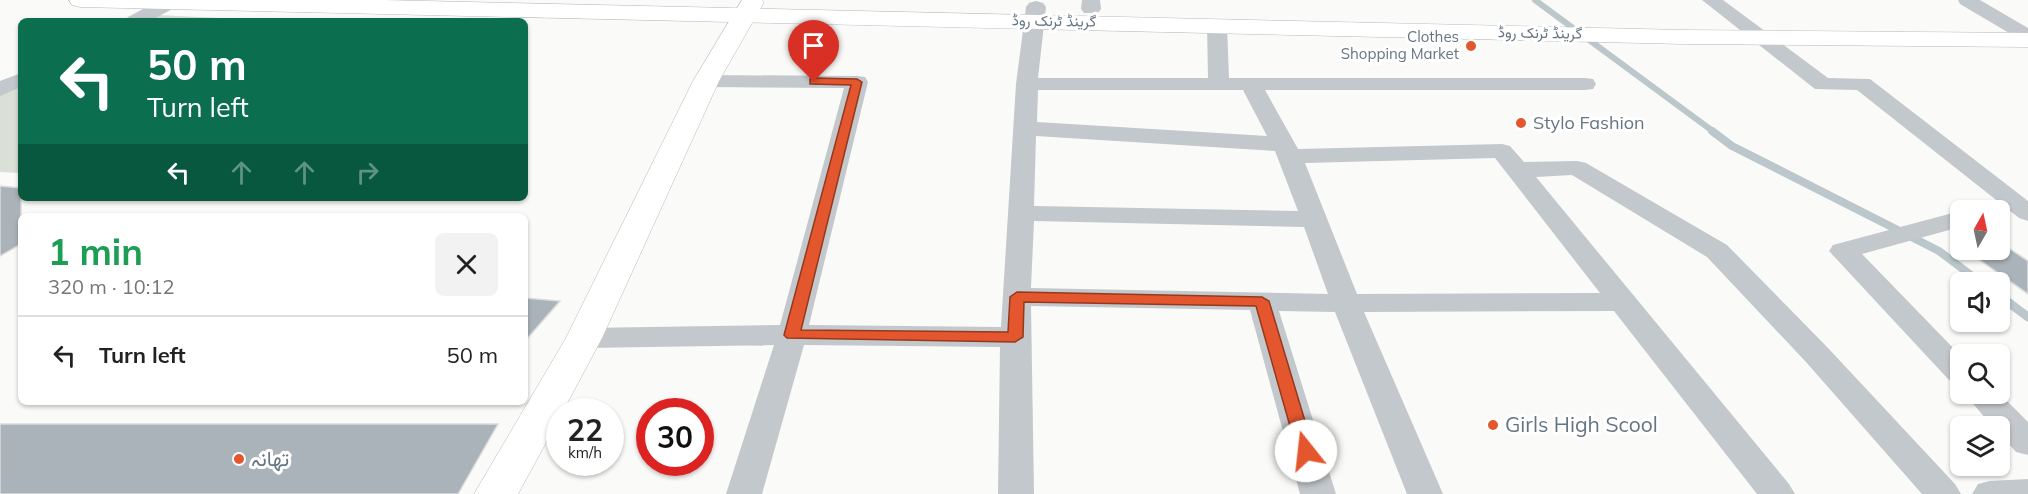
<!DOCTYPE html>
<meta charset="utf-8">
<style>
body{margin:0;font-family:Mulish,Vazirmatn,sans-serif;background:#f2f2f2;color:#222;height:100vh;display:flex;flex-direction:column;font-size:22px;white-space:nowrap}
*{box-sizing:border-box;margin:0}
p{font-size:20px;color:#767676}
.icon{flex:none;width:33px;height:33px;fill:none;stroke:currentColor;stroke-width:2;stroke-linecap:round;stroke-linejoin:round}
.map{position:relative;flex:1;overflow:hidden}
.panel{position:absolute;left:18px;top:213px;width:510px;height:192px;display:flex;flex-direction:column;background:#fff;border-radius:9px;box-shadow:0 2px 4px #0004}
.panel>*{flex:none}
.hud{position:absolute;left:18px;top:18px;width:510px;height:183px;border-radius:9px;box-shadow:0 2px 4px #0004;background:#0b6e4f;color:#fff;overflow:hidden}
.needle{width:39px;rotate:9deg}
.buttons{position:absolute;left:1950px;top:200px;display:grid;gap:12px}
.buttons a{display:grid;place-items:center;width:60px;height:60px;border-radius:9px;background:#fff;box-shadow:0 2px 4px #0004;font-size:30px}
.speed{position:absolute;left:546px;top:398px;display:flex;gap:12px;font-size:30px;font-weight:700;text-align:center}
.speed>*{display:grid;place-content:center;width:78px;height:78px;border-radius:50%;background:#fff;box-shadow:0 2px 4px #0004;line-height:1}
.speed small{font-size:15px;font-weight:400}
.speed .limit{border:9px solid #d22;background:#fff;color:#111}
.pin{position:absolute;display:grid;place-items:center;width:51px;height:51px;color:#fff;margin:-62px -26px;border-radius:50% 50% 50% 0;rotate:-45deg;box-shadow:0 0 6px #0007}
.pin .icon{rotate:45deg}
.me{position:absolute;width:66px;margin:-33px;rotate:344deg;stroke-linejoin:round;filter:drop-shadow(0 0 4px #0008)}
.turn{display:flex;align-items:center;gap:21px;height:126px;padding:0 30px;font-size:27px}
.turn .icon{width:78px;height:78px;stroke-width:2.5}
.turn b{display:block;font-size:42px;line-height:51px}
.lanes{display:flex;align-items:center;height:57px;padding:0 30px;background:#0003;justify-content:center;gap:30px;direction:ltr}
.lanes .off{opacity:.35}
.round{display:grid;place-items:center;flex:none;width:63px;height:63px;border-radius:9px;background:#f2f2f2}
.headline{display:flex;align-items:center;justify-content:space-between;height:102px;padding:0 30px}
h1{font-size:36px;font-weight:700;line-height:45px;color:#1e9e55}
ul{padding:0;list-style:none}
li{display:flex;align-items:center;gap:18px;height:78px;padding:0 30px;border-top:2px solid #e0e0e0}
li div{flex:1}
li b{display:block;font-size:22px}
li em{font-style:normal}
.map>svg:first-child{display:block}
.green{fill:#dadfd7}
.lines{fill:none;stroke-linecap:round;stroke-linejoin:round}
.stream-far2{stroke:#bbc7cb;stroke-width:6}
.stream-far1{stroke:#bbc7cb;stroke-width:8}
.stream{stroke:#bbc7cb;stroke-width:9}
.building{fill:#aab3b9;stroke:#dcdcda;stroke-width:1.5}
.major-casing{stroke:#b5babe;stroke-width:1}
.highway-casing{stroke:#b4b9bd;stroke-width:1}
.minor{fill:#c3c8cc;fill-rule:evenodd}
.major{fill:#fff;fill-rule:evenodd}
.highway{fill:#fff;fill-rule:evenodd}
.route{fill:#e4572e;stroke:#94391e;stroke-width:1.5}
.poi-dot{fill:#e4572e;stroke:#fff;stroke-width:2}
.labels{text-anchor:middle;stroke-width:6;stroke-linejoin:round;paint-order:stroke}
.far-street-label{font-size:15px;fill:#657683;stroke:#fff}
.far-poi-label{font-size:15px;fill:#657683;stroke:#fff;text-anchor:end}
.poi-label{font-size:18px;fill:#657683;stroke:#fff;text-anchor:start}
.near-poi-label{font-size:21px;fill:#657683;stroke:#fff;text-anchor:start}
</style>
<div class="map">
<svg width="2028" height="494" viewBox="0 0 2028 494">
<rect width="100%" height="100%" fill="#fafaf8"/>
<path class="green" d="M158,15L285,21H146Z
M21,85V173L0,172V95Z"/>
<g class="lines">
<path class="stream-far2" d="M1535,0L1714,132"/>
<path class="stream-far1" d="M1712,131L1732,146L1939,251L1980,282"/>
<path class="stream" d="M2000,296L2028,317"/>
</g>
<path class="building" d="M0,186L21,188V244L0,256Z
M1964,249H2010L2028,261V294Z
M525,298L560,301L525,341Z
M0,424H498L458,494H0Z"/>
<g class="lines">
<g class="major-casing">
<path id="major" d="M742,0H762L764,2L719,81L602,338L563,411H560V417L518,494H474L566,338L693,81Z"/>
</g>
<g class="highway-casing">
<path id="highway" d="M69,0H382L1684,30L2028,33V47L1684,44L80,7L72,5Z"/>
</g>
<path class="minor" d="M160,0H179L180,2L178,6L150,21H125L128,17Z
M1082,0H1100L1101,9L1098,13H1084L1081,9Z
M1702,0H1723L1828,78L1870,79L2028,201V221L2019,218L1857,90L1815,89Z
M1958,0H1980L2028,28V42L2021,40L1960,4Z
M1036,1L1043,3L1046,7L1038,78H1208L1207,25L1210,21H1224L1227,25L1229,78H1585L1593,79L1596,84L1593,89L1585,90H1265L1298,149L1502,144L1510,146L1524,162L1577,161L1586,163L1727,245L1828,348L1955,484L1961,494H1922L1806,362L1707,257L1572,175L1536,177L1789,484L1795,494H1757L1614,311L1364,312L1443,494H1407L1335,312L1279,311L1336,494H1300L1250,310L1031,306L1034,494H998L1000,347L804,345L762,494H726L774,345L584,348L573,345L569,338L573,331L584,328L780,325L844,88L706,87L698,86L695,81L698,76L706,75L857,76L865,77L868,82L809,325L1001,327L1016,84L1026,7L1029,3ZM1038,90H1243L1267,136L1037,122ZM1036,136L1275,151L1298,211L1034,206ZM1495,158L1600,293L1357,294L1305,163ZM1034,221L1304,227L1328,294L1031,288Z
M21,73V87L0,96V81Z
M1960,211V227L1862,254L1960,355V384L1949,380L1829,251L1833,245Z
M1964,393H1999L2028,422V455L2016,452L2000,434V426H1992Z
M2028,479V494H1972L1978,484L1990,481Z"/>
<use href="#major" class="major"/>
<use href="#highway" class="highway"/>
</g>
<path class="route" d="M814,78L857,79L862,82L801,330L1008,332L1010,297L1017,292L1262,297L1269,301L1314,451L1312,456L1306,457L1300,456L1297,451L1256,306L1024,302L1023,337L1015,342L787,338L784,335L851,85L810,84V79Z"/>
<g class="poi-dot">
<circle cx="1471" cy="46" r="6"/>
<circle cx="1521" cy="123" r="6"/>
<circle cx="1493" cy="425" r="6"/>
<circle cx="239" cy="459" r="6"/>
</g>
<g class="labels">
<g class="far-street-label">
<text transform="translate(1054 21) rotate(1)" y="5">گرینڈ ٹرنک روڈ</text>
<text transform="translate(1540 33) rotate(1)" y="5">گرینڈ ٹرنک روڈ</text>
</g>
<g class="far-poi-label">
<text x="1459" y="42">Clothes<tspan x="1459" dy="17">Shopping Market</tspan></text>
</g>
<g class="poi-label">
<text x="1533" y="129">Stylo Fashion</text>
</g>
<g class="near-poi-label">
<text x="1505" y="432">Girls High Scool</text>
<text x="251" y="466">تھانہ</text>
</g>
</g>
</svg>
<div class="buttons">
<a><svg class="needle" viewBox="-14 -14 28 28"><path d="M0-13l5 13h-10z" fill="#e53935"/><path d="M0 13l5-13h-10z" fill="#767676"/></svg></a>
<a><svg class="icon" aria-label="sound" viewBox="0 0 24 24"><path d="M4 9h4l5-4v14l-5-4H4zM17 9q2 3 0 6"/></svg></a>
<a><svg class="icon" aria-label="search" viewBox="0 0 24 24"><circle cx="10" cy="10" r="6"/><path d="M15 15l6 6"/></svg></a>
<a><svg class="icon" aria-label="layers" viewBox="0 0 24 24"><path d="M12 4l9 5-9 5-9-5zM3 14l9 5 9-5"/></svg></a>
</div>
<div class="speed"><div>22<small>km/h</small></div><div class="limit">30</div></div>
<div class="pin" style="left:814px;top:82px;background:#d93025"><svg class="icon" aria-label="arrive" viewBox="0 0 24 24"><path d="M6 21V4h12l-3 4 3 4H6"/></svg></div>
<svg class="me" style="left:1306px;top:451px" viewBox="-20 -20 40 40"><circle r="19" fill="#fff"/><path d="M0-13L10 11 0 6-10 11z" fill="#e4572e"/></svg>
<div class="hud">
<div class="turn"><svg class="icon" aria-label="left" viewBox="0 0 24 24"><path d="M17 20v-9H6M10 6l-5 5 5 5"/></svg><div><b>50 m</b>Turn left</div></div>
<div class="lanes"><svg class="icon" aria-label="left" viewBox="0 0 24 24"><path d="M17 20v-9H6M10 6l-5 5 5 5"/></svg><svg class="icon off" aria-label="ahead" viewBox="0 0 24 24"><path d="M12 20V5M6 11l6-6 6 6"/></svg><svg class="icon off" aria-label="ahead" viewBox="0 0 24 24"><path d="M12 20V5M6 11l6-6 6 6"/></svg><svg class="icon off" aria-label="right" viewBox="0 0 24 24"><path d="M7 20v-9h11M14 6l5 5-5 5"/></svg></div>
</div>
<section class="panel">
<div class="headline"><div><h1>1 min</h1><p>320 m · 10:12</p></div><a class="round"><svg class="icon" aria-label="close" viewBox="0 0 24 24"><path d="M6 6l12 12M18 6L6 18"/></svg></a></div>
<ul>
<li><svg class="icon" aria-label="left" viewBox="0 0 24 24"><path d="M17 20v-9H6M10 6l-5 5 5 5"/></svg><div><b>Turn left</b></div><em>50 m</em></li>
</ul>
</section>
</div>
